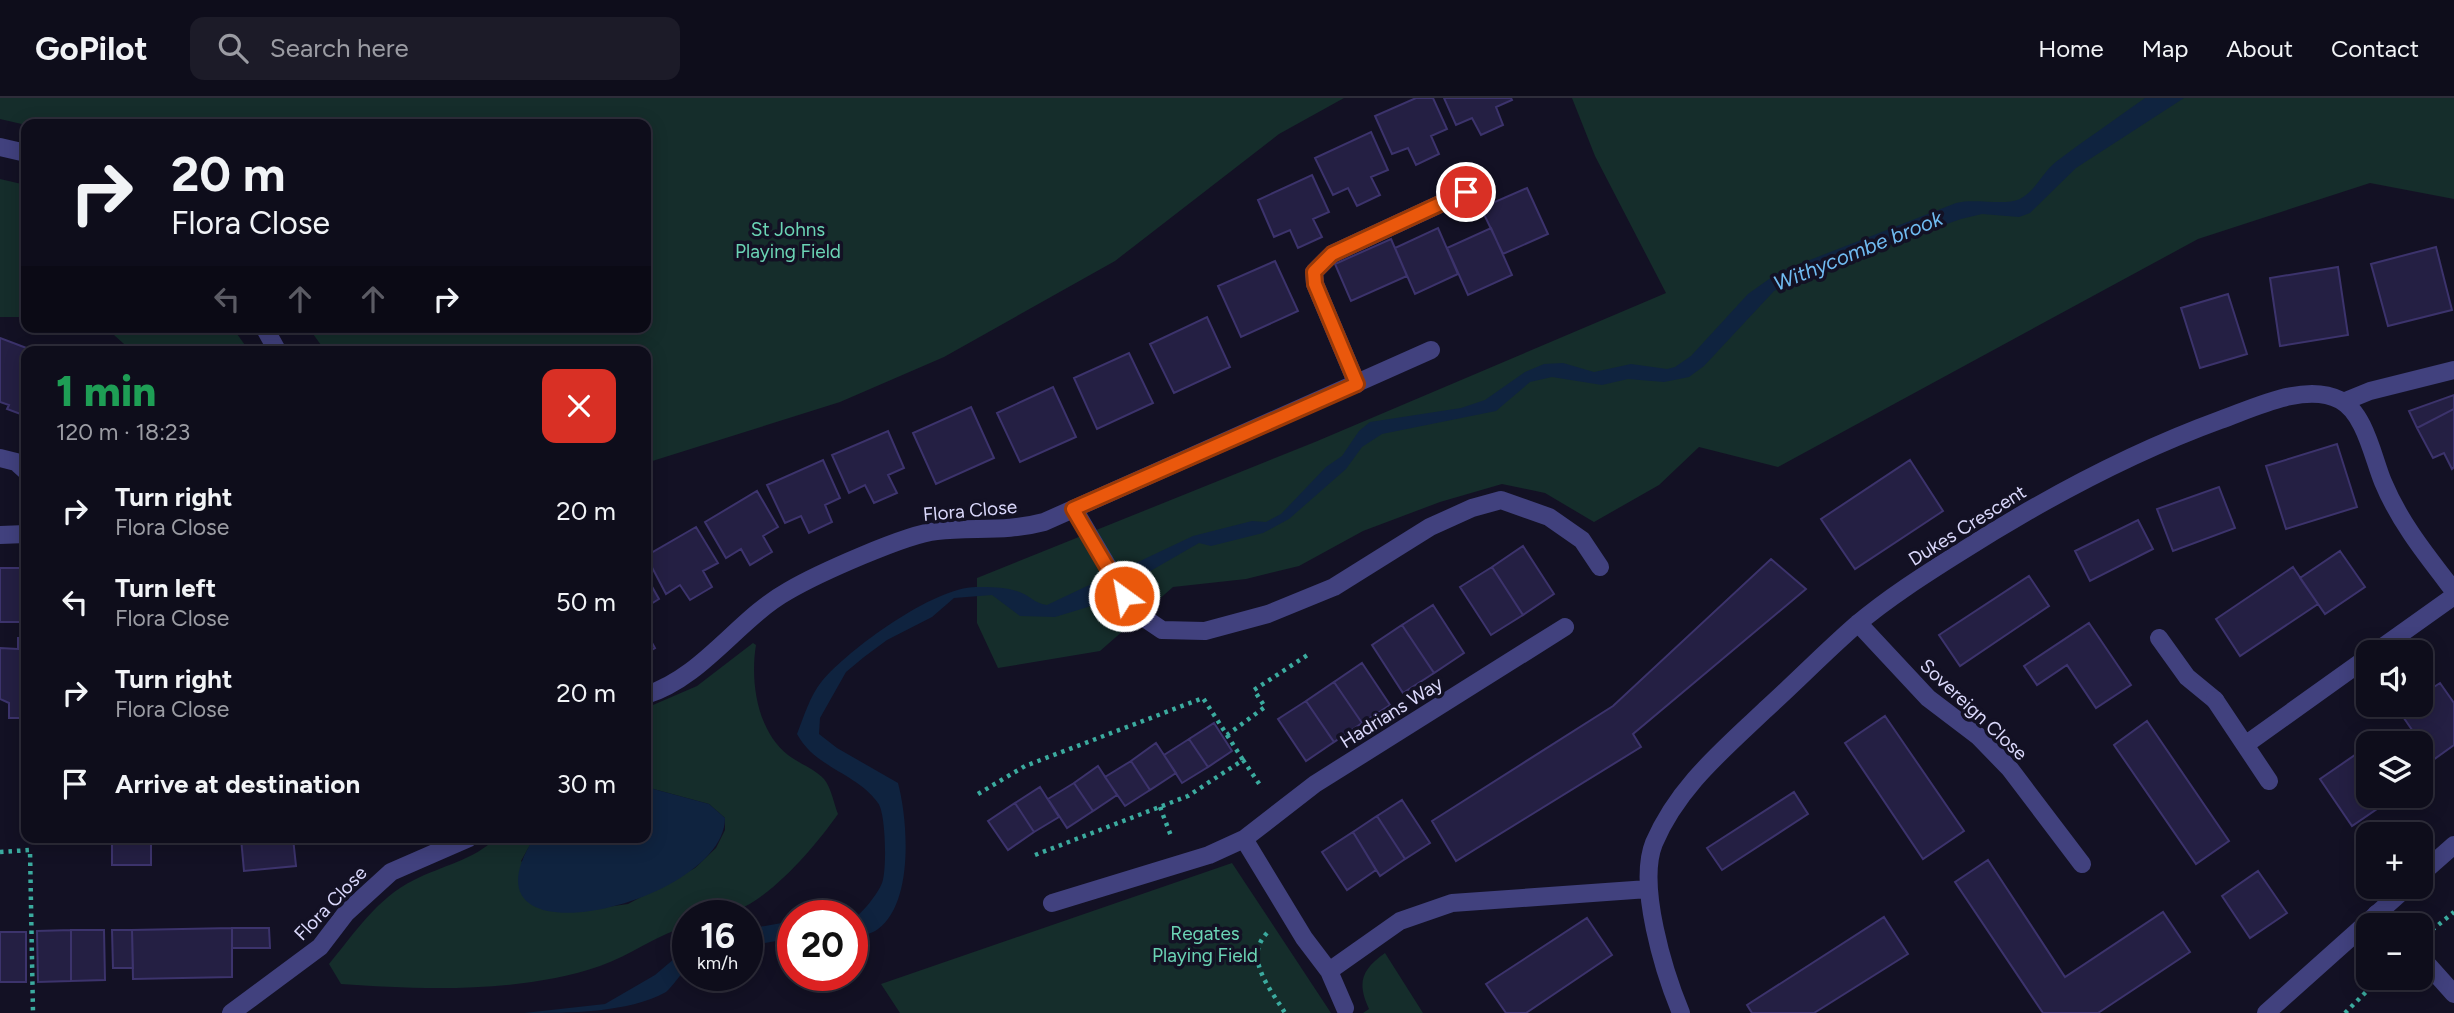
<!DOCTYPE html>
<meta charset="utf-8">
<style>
body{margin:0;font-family:Figtree,sans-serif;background:#1c1b28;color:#f1f3f6;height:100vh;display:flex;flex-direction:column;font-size:26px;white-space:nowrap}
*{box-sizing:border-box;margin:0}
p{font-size:23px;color:#9b9ca3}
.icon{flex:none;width:38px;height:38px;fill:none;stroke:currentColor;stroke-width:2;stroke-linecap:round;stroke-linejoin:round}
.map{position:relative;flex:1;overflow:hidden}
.panel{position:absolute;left:21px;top:248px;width:630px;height:497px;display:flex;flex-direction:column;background:#0e0d1b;border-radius:14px;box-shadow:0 4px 18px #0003,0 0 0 2px #2e2d3a}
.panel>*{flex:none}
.hud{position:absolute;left:21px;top:21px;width:630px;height:214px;border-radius:14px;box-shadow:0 4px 18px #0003,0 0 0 2px #2e2d3a;background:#0e0d1b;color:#f1f3f6;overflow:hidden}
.tools{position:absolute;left:2356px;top:542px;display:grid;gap:14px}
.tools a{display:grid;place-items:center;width:77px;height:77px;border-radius:14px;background:#0e0d1b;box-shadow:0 4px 18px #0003,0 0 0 2px #2e2d3a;font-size:35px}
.speed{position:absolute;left:672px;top:802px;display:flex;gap:14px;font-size:35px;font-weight:700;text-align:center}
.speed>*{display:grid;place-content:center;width:91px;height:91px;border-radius:50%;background:#0e0d1b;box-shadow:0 4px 18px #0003,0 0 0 2px #2e2d3a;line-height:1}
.speed small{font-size:18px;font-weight:400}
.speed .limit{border:10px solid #d22;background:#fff;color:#111}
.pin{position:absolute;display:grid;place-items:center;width:60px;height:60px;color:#fff;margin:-30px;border:4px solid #fff;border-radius:50%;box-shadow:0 2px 7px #0007}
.me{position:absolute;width:77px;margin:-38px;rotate:328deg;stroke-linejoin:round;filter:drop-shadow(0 0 5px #0008)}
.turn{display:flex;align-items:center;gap:24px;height:147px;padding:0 35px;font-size:32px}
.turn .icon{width:91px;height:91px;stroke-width:2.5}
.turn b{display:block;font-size:49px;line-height:60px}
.lanes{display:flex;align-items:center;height:66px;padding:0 35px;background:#0003;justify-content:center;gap:35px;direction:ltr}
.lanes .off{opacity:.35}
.round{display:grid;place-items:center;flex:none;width:74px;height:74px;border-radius:14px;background:#1c1b28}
.headline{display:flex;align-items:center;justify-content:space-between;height:119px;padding:0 35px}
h1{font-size:42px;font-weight:800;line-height:52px;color:#1e9e55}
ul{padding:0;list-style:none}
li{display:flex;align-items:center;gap:21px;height:91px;padding:0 35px}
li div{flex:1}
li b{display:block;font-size:26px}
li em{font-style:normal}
header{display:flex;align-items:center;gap:42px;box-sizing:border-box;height:98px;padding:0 35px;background:#0e0d1b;border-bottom:2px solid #2e2d3a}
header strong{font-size:33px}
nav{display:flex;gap:38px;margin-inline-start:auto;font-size:24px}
.search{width:490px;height:63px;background:#1c1b28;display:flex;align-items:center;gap:18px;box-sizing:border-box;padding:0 24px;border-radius:14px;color:#9b9ca3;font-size:26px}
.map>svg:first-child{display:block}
.green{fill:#152d2b}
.water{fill:#0f233f}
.building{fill:#241f43;stroke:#3c336c;stroke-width:2}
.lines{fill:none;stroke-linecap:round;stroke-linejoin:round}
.path{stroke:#3bab9f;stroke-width:4.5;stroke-dasharray:3.5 5;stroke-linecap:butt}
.service{stroke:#41417e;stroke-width:18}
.minor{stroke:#41417e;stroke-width:18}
.route-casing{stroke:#983908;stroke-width:18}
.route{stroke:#ea580c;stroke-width:12}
.labels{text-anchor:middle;stroke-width:7;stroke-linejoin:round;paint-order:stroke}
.park-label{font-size:19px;fill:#6bd4b5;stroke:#131124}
.street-label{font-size:19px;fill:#dad8fb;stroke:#131124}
.water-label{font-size:21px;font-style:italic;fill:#70bbf1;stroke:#131124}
</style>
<header>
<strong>GoPilot</strong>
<div class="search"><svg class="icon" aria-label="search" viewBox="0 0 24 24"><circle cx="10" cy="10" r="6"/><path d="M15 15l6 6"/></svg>Search here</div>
<nav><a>Home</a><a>Map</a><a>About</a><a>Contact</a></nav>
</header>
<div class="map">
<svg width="2454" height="915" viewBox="0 0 2454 915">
<rect width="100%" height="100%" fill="#131124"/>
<path class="green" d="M0,0H1344L1279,36L1115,163L944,259L840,304L646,365V254H326L308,229H646V26L26,27L0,21Z
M1572,0H2454V101L2370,85L2198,141L1778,369L1699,349L1659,387L1594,424L1545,395L1502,386L1440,404L1363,433L1299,468L1246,481L1173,489L1100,553L998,570L977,525V480L1315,344L1666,195L1595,58Z
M0,81L26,87V219H0Z
M105,229H232L250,254H133Z
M753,545L756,547C750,583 757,633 788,657C798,665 815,671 824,681C831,689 834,706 838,716C814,750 767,806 726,816C714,819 700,817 688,817V828C656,837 631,857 600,868C522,895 423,892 341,886L329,866C354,836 377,800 414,782C441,768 474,762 496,740H534L521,763L572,814L628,806L695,770L716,750L725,732V720L709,706L646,689V610L697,588Z
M1232,765L1331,915H900L881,886Z
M1385,855L1423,915H1363L1369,911C1357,885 1361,872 1385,855Z"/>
<path class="water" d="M2145,0H2184L2076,70L2030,115L2019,119L1982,116L1961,121L1849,160L1774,193L1704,268L1689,279L1664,284L1628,281L1602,287L1552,279L1530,284L1496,313L1382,336L1362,349L1346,371L1289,421L1263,435L1211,448L1199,445L1088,509L1055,519L1020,518L992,497L954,500L932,519L887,542L864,559L846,574L820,620L819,636L837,650L898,685C908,722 914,805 878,831C872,836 860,838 852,840V821C860,819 879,794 882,785C887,773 886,715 878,705C857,675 815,670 797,636C804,618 810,598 822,583C849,551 934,489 976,489C990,489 1011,489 1024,496C1033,501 1036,505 1047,507L1193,438L1252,423L1266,424L1281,416L1326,369L1342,358L1359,333L1370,324L1461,310L1485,302L1525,274L1544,266L1563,265L1594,274L1631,266L1667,271L1675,269L1691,258L1748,196L1779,174L1956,105C1976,100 2004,108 2020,101C2036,93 2043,73 2057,63C2086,41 2116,21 2145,0Z
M646,689L709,706L725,720C725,806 450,872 534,740H646Z
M793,823V840L747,848V831Z
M688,849V870C679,877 674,887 666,894C628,915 569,915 524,915L605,906L655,877Z"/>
<path class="building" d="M1416,0H1433L1447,31L1431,38L1439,56L1416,67L1408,50L1392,56L1375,18Z
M1444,0H1511L1512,2L1496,9L1503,27L1481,37L1472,20L1456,27Z
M1371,34L1388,72L1371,79L1380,97L1357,108L1348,90L1333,97L1315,60Z
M1312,77L1329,114L1313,121L1322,139L1298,150L1290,132L1274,139L1258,102Z
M1527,90L1548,136L1503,156L1481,110Z
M1438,130L1458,176L1415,196L1395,150Z
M1491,130L1512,177L1468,197L1447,150Z
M1391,141L1407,178L1351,203L1335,166Z
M2436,149L2452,212L2388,228L2371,166Z
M1275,163L1298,213L1241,239L1218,188Z
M2338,169L2348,237L2280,248L2270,180Z
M2228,196L2247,256L2200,270L2181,210Z
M1207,219L1230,269L1174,295L1150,246Z
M0,240L37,254H26V318L7,311L9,307L0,304Z
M1129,255L1153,305L1097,331L1074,280Z
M1053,289L1076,339L1020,364L997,315Z
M2454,297V311L2417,330L2409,313Z
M971,309L994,360L936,386L913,335Z
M2454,311V369L2452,371L2444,355L2433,360L2417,330Z
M888,333L904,370L888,377L897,395L874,405L865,387L849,395L832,357Z
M2337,346L2357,409L2286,431L2266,368Z
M823,362L840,400L825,407L832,424L809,435L801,418L785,425L767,387Z
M1910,362L1943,413L1855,471L1821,421Z
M2219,389L2235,430L2173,453L2157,411Z
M757,393L778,429L763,438L772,454L750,467L741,451L726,460L705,424Z
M2138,422L2153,451L2090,483L2075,453Z
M696,429L718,465L703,473L712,489L690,502L680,487L666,496L646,458Z
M1523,448L1554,496L1523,517L1492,469Z
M2340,453L2365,489L2325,516L2300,480Z
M1771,461L1806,491L1633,636L1641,649L1456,763L1432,723L1613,608Z
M1492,469L1523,517L1491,537L1460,489Z
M2293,469L2318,506L2240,558L2216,521Z
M0,470H26V524H0Z
M646,478L659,501L646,509Z
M2029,478L2049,508L1960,568L1939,537Z
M1433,507L1464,555L1434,575L1402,527Z
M2089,525L2131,587L2096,610L2067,567L2037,587L2024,568Z
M1402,527L1434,575L1403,595L1372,547Z
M646,534L655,550L646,555Z
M18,540H26V620H9V605L0,601V550L18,551Z
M1362,565L1390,607L1362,625L1334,584Z
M1334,584L1362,625L1334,644L1306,603Z
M2440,585L2454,605V647L2433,662L2399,613L2407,607H2420V598Z
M1306,603L1334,644L1306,663L1278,621Z
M1885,618L1964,733L1923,761L1845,645Z
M2147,623L2229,743L2196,766L2114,647Z
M1214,625L1232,653L1208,669L1189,641Z
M1189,641L1208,669L1182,685L1164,657Z
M1156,645L1176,675L1150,692L1131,663Z
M2368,648V698H2396L2352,728L2320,681Z
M1131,663L1150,692L1125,708L1105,679Z
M1098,668L1117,697L1093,713L1074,685Z
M1074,685L1093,713L1067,730L1048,701Z
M1040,689L1059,719L1034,734L1015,705Z
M1794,694L1808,716L1722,772L1707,750Z
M1402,702L1430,745L1405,761L1377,718Z
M1015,705L1034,734L1008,752L988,723Z
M1377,718L1405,761L1380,778L1353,734Z
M1353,734L1376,772L1347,792L1322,754Z
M241,740H293L296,768L244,773Z
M112,746H151V767H112Z
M1988,762L2065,879L2163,814L2190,854L2098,915H2043L1955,784Z
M2258,773L2287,815L2250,840L2222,798Z
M1884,819L1908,856L1814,915H1752L1747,907Z
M1587,820L1612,857L1526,915H1506L1486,886Z
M232,830V879L133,881L132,832Z
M232,830H269L270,850H232Z
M71,832V883L38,884L37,833Z
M71,832H104L105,882L71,883Z
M112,832H132L133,870H113Z
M0,834H26V884H0Z"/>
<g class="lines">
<path class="path" d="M1227,637L1243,662
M978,696L1025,668L1203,600L1227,637L1265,609L1254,592L1309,556
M1160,709L1171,738
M0,754L30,752L33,915
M1035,757L1188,698L1243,662L1262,690
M2432,832L2454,814
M1267,835C1243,860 1270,890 1285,915
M2345,915L2380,880"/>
<path class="service" d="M0,360L16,364L26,373
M1074,411L1134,513L1162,532L1205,533L1268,516L1334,489L1430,429L1472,410L1501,402L1549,419L1582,442L1600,469
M2159,540L2187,579L2215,602
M2376,816L2389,828
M2420,858L2454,896"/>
<path class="minor" d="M0,49L26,55
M264,229L278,254
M1357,286L1315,186L1314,174L1332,156L1466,94
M2343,304L2370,293L2454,272
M0,437L26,436
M1858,525L1928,600L1978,638L2010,671L2082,766
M1565,529L1315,686L1244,741L1304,840L1329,873L1400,823L1452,805L1648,791
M2374,555L2454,498
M646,597C703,579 738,521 788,493C817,476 906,436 937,433C974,429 1007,434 1044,424L1431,252
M2215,602L2245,647L2368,559
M2245,647L2269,683
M2420,777L2454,747
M1052,805L1209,757L1244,741
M1329,873L1345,910
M231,915L320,849L346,815L391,774L469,740
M1681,915C1664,874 1637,787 1654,745C1678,689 1722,653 1765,612C1796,584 1825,554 1856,527C1888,500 1924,477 1959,455C2042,402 2127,356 2220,322C2254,310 2305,284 2340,302C2365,315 2373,360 2383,384C2400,425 2427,458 2454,493
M2266,915L2407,789"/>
</g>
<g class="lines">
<g class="route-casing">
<path id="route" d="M1124,498L1073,411L1357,286L1315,186L1314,174L1332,156L1466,94"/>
</g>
<use href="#route" class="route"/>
</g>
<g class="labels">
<g class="park-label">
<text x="788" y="138">St Johns<tspan x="788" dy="22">Playing Field</tspan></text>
<text x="1205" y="842">Regates<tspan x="1205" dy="22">Playing Field</tspan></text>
</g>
<g class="street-label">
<text transform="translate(970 412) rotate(-5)" y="7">Flora Close</text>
<text transform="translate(1967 427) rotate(-32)" y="7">Dukes Crescent</text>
<text transform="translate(1974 611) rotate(43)" y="7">Sovereign Close</text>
<text transform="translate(1391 614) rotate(-32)" y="7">Hadrians Way</text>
<text transform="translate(330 805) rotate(-46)" y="7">Flora Close</text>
</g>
<g class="water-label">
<text transform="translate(1858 153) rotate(-22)" y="7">Withycombe brook</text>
</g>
</g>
</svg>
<div class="tools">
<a><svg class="icon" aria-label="sound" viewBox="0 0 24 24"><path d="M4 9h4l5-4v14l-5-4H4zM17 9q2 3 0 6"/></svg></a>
<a><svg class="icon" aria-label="layers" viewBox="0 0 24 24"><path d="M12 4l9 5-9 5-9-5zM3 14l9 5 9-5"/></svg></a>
<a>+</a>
<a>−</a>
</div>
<div class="speed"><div>16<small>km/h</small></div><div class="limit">20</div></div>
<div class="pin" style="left:1466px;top:94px;background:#d93025"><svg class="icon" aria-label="arrive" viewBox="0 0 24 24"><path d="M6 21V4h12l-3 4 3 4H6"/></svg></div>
<svg class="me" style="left:1124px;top:498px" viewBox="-20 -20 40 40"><circle r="17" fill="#ea580c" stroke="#fff" stroke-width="3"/><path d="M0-11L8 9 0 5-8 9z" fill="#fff"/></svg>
<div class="hud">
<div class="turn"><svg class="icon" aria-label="right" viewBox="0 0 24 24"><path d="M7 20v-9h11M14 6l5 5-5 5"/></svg><div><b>20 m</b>Flora Close</div></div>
<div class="lanes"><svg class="icon off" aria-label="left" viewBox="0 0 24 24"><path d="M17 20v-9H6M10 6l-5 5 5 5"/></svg><svg class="icon off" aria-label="ahead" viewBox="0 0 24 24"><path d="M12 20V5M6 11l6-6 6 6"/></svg><svg class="icon off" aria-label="ahead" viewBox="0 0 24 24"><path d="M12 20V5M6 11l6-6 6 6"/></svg><svg class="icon" aria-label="right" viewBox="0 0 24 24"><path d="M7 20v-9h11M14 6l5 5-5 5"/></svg></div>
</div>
<section class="panel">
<div class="headline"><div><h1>1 min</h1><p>120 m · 18:23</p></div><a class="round" style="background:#d93025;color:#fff"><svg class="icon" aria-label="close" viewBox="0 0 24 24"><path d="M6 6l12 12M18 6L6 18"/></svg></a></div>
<ul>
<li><svg class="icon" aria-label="right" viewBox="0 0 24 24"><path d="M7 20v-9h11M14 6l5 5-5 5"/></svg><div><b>Turn right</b><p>Flora Close</p></div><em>20 m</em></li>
<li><svg class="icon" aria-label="left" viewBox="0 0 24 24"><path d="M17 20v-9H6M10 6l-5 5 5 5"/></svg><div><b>Turn left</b><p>Flora Close</p></div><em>50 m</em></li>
<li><svg class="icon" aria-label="right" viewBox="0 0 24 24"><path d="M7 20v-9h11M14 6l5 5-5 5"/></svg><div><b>Turn right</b><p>Flora Close</p></div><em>20 m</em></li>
<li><svg class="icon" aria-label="arrive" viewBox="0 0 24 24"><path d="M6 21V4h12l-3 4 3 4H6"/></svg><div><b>Arrive at destination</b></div><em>30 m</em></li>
</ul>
</section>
</div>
